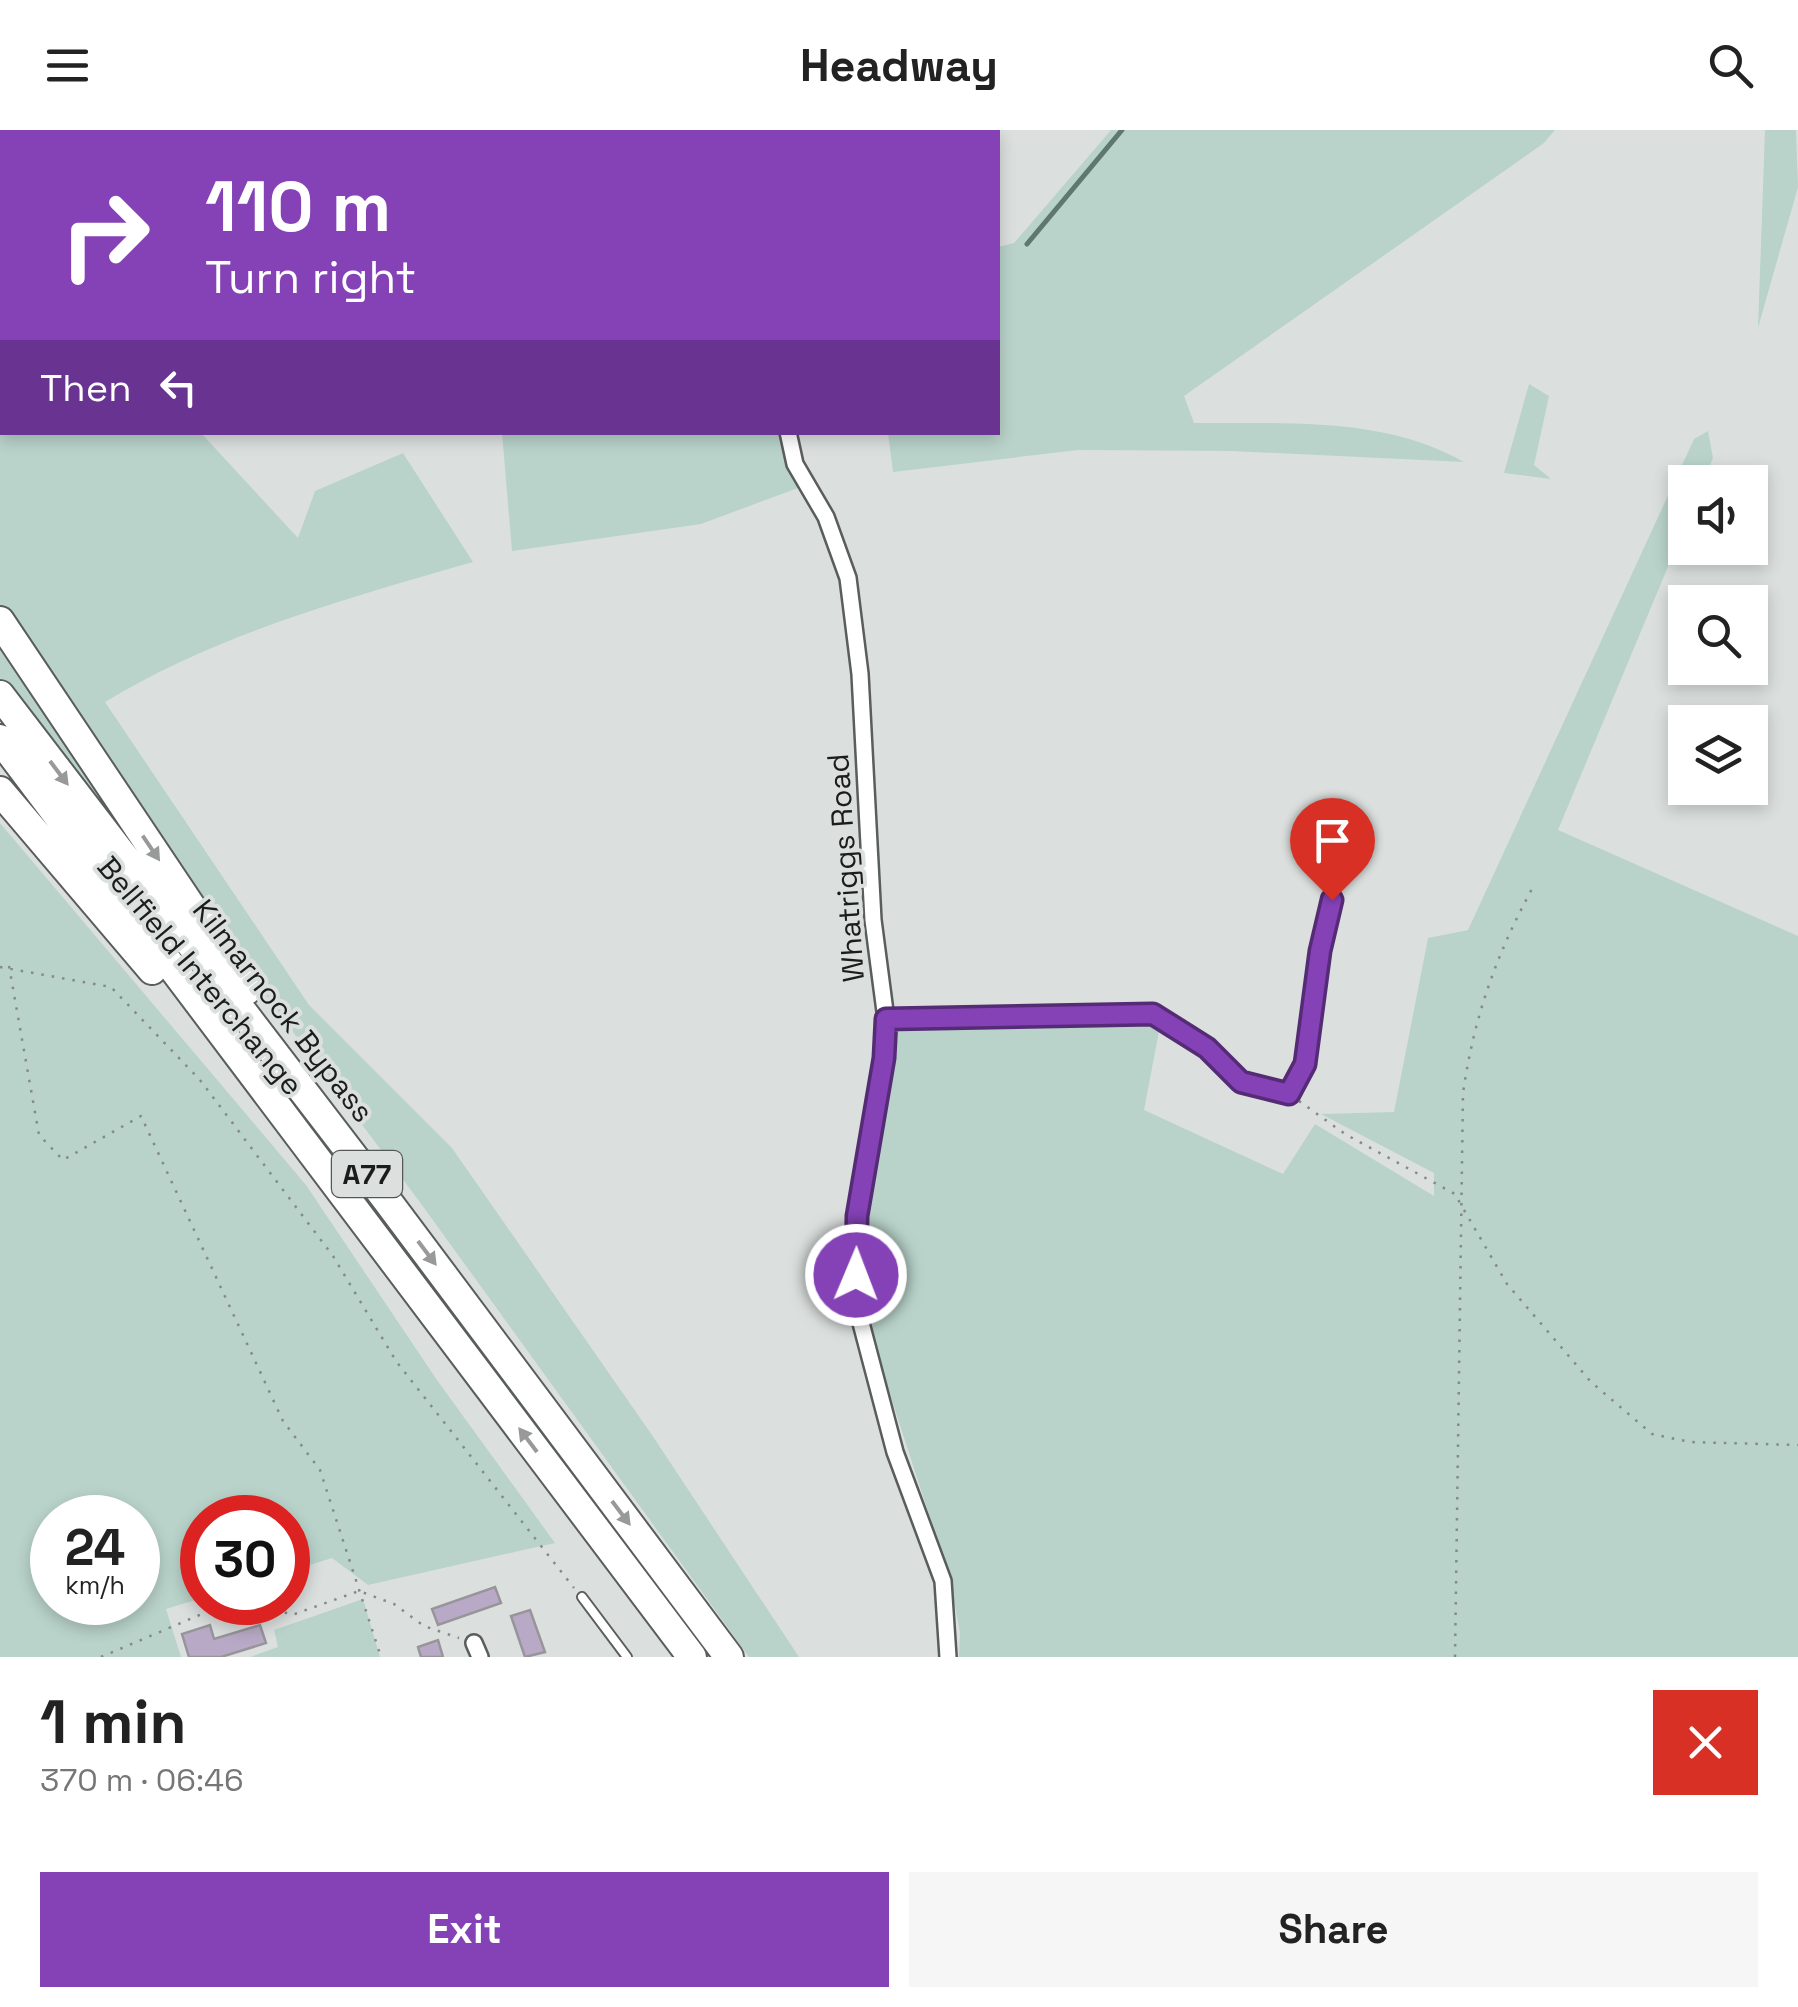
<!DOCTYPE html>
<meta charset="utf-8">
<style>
body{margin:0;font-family:"Space Grotesk",sans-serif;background:#f6f6f6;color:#222;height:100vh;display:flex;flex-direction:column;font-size:38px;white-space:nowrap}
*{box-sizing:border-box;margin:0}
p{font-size:32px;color:#767676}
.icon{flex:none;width:55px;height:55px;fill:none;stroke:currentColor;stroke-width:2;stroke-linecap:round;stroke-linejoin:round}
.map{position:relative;height:1527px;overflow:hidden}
.panel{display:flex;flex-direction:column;background:#fff;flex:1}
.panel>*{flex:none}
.hud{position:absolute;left:0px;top:0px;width:1000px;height:305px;box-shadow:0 5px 15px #0003;background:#8442b6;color:#fff;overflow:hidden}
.fabs{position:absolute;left:1668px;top:335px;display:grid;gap:20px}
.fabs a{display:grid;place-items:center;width:100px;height:100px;border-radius:0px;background:#fff;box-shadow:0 5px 15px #0003;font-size:50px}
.speed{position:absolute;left:30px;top:1365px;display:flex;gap:20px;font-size:50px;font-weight:700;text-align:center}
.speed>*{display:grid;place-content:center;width:130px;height:130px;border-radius:50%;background:#fff;box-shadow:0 5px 15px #0003;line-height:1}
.speed small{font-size:25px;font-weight:400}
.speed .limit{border:15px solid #d22;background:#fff;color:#111}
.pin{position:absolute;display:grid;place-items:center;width:85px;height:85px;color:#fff;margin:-102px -42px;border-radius:50% 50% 50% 0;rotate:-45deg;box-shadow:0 0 10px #0007}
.pin .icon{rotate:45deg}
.me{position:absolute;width:110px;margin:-55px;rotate:1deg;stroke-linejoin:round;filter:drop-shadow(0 0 8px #0008)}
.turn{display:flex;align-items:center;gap:35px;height:210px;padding:0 40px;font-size:45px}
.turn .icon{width:130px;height:130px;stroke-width:2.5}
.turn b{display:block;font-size:70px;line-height:85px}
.then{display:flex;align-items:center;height:95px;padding:0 40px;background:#0003;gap:20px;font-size:38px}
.round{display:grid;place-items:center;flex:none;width:105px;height:105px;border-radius:0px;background:#f6f6f6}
.summary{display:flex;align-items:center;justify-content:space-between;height:170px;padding:0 40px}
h1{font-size:60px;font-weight:700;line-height:75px}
.button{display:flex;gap:20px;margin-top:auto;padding:20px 40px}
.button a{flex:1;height:115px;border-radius:0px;background:#8442b6;color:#fff;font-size:40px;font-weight:700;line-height:115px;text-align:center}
.button a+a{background:#f6f6f6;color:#222}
header{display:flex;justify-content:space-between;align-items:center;height:130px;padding:0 40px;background:#fff;font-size:45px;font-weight:700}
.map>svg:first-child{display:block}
.green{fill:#b9d3ca;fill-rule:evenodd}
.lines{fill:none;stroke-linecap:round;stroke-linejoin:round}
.stream{stroke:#5e776f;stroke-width:5}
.building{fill:#b8aac6;stroke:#979599;stroke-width:2.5}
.lane-casing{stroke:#595d5c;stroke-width:12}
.street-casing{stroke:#595d5c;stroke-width:20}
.highway-casing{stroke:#595d5c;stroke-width:32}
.path{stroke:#858988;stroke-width:2.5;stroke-dasharray:2.5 8;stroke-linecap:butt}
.lane{stroke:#fff;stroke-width:8}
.street{stroke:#fff;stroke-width:15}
.highway{stroke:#fff;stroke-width:28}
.oneway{fill:#989999}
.route-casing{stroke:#562b76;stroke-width:25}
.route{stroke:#8442b6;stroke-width:18}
.labels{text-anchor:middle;stroke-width:8;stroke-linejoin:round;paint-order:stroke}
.shield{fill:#dbe0de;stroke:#555857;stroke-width:2.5}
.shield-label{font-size:28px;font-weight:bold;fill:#1b1d1d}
.street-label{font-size:30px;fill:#1b1d1d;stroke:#dbe0de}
</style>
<header><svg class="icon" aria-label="menu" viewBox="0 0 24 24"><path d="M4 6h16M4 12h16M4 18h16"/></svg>Headway<svg class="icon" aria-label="search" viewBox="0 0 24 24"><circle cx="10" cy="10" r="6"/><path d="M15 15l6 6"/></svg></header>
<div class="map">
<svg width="1798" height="1527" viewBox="0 0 1798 1527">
<rect width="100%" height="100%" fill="#dbe0de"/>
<path class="green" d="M0,0H381L2,2V302L201,303L298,408L315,361L403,323L473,432C348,468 217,504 105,572L309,875L452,1018L652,1305L799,1527H749L419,1071L152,713L0,479Z
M1111,0H1555L1544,13L1184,266L1194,293C1284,294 1383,286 1464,332L1232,321L1078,320L893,342L888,303L998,302V117L1014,113Z
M1765,0H1796L1798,57L1758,198Z
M1529,254L1549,266L1534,335L1551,349L1504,343Z
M1708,301L1713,328L1703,352H1685V396L1558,700L1798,806V1527H959L960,1503L950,1449L868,1197L865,1115L894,898L1152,889L1160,896L1144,980L1283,1044L1315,994L1434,1066V1043L1321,984L1394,982L1428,808L1468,800L1694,309Z
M502,303H782L798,358L701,394L512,421Z
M0,510L117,683L107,689L0,548Z
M0,693L306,1055L437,1250L555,1413L368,1455L332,1428L288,1442V1388H202V1468L166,1479L181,1527H0ZM52,1388H138V1472H52Z
M363,1469L380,1527H250L278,1517L274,1500Z"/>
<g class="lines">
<path class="stream" d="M1027,114L1122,0"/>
</g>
<path class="building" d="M495,1457L501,1473L438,1495L432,1479Z
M530,1480L545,1522L525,1527L511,1486Z
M210,1495L214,1509L260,1495L266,1513L221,1527H189L182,1504Z
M438,1510L443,1527H421L418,1517Z"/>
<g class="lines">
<g class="lane-casing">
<path id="lane" d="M886,889L1153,884L1207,918L1241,952L1289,964L1305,934L1321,821L1332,769
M582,1467L627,1527"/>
</g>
<g class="street-casing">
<path id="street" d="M428,0L430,2
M788,302L795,334L826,387L848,448L860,544L873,790L886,889L884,928L857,1086L856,1174L895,1322L943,1451L948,1527
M474,1513L480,1527"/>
</g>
<g class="highway-casing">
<path id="highway" d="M0,491L247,860
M0,565L386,1069L729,1527
M0,609L692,1527
M0,661L152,840"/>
</g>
<path class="path" d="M9,836L39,1005L63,1030L141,986L283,1291L320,1340L381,1527
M0,837L111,857L200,950L333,1126L396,1231L574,1458
M1299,971L1345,1004L1455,1064L1460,1073
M1464,1080L1507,1154L1591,1252L1652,1304L1690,1312L1798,1315
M255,1472L292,1485L359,1461L394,1474L424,1496L459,1508
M101,1527L230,1472
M1455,1527L1463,963C1474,887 1496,825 1533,757"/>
<use href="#lane" class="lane"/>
<use href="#street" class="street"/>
<use href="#highway" class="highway"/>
</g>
<defs><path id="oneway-solid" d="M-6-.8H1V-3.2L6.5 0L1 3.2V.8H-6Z" transform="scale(2.5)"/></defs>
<g class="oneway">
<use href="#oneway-solid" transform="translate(59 643) rotate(53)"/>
<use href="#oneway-solid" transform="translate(151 718) rotate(56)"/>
<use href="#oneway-solid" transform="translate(427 1123) rotate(53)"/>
<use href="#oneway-solid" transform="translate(528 1310) rotate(-127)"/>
<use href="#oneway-solid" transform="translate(621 1383) rotate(53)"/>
</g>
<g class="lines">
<g class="route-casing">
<path id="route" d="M856,1145L857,1086L884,928L886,889L1153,884L1207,918L1241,952L1289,964L1305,934L1320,821L1332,770"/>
</g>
<use href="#route" class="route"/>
</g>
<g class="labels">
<rect class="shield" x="332" y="1021" width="70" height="46" rx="8"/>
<g class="shield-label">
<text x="367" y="1054">A77</text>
</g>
<g class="street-label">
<text transform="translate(846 738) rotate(-94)" y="10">Whatriggs Road</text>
<text transform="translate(200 846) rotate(50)" y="10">Bellfield Interchange</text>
<text transform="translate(283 881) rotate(52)" y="10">Kilmarnock Bypass</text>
</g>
</g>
</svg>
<div class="fabs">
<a><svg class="icon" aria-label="sound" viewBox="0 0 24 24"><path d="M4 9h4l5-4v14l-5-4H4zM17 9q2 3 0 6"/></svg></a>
<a><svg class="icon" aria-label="search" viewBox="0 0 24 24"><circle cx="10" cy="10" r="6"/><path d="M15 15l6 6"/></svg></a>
<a><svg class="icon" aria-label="layers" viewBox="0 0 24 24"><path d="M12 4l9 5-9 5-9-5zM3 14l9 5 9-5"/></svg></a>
</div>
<div class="speed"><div>24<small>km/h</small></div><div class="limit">30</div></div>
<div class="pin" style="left:1332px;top:770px;background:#d93025"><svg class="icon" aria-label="arrive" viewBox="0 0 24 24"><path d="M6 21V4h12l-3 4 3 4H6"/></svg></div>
<svg class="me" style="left:856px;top:1145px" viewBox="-20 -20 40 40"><circle r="17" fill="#8442b6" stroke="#fff" stroke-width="3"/><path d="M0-11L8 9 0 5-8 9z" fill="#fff"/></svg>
<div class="hud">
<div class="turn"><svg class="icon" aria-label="right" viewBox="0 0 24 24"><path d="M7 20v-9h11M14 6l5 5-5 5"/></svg><div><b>110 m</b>Turn right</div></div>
<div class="then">Then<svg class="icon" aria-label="left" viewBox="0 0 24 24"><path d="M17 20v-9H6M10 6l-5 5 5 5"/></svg></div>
</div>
</div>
<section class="panel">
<div class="summary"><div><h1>1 min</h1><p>370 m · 06:46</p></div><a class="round" style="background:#d93025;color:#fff"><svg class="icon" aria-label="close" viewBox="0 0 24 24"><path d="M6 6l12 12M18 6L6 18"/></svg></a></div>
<div class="button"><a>Exit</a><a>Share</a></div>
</section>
